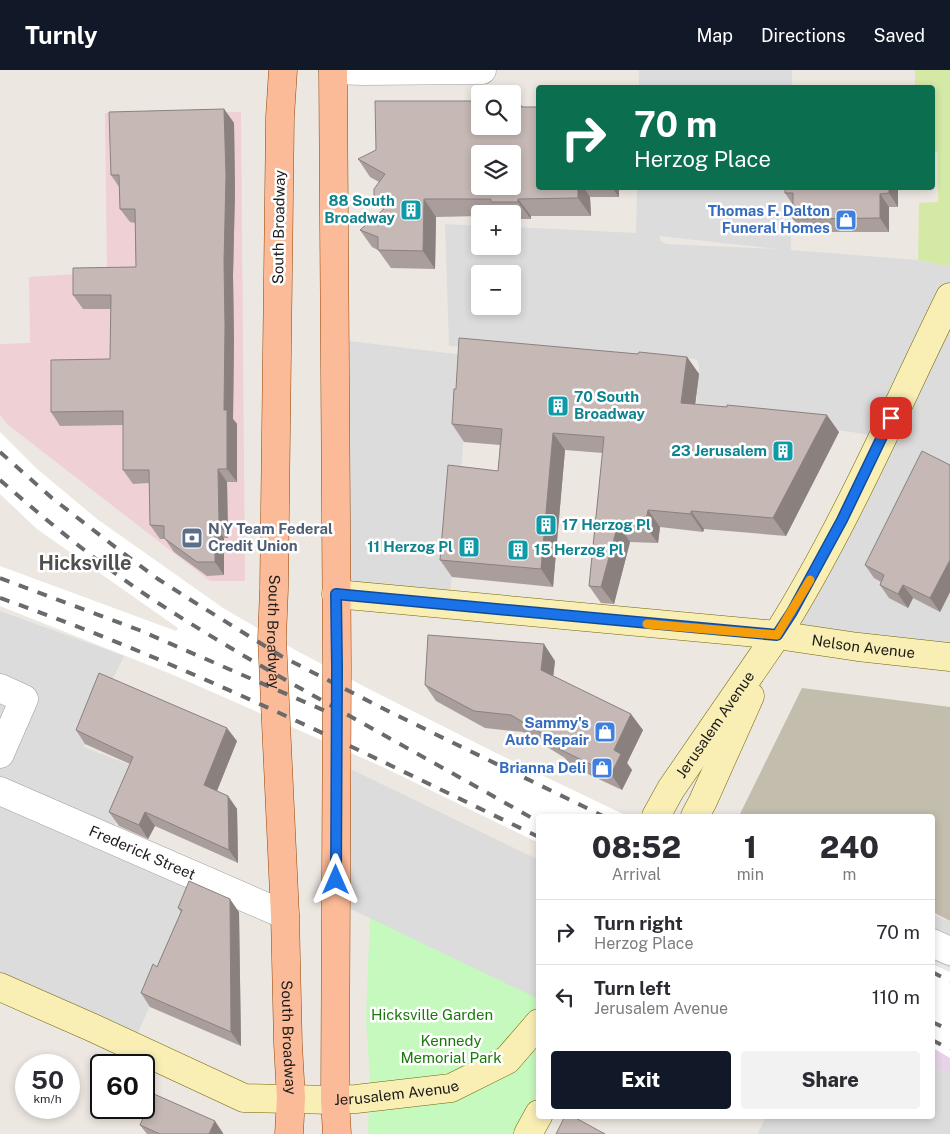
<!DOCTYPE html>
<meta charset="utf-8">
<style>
body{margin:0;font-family:"Public Sans",sans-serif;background:#f2f2f3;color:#2b2b33;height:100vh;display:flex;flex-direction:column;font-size:19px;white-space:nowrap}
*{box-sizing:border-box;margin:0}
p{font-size:16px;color:#7c7c81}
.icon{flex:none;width:28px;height:28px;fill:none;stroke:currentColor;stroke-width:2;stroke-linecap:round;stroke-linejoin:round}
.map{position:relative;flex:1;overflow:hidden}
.drawer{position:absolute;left:536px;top:744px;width:399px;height:305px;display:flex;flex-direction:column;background:#fff;border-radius:5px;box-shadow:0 2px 8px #0003}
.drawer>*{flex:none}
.top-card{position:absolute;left:536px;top:15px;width:399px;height:105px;border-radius:5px;box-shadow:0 2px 8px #0003;background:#0b6e4f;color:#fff;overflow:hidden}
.controls{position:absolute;left:471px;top:15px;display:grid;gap:10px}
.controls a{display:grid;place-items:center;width:50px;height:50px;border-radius:5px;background:#fff;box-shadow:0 2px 8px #0003;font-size:25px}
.speed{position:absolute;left:15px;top:984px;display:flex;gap:10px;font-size:25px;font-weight:700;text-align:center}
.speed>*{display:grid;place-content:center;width:65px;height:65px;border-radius:50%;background:#fff;box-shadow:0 2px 8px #0003;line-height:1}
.speed small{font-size:12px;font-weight:400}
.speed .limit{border:2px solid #111;border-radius:8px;background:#fff;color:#111}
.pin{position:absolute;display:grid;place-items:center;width:42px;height:42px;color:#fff;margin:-21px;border-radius:10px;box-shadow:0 2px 8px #0006}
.me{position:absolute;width:55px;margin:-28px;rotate:0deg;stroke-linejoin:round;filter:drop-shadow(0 0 4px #0008)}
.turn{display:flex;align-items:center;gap:18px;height:105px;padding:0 15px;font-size:22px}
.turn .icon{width:65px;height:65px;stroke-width:2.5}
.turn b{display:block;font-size:35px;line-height:42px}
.eta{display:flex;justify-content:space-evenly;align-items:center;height:85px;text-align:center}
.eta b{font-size:30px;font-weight:800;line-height:35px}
.button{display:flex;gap:10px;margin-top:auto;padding:10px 15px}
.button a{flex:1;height:58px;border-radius:5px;background:#111827;color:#fff;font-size:20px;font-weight:800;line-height:58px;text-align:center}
.button a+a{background:#f2f2f3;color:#2b2b33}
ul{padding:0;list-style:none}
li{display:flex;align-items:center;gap:15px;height:65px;padding:0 15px;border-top:1px solid #e1e1e2}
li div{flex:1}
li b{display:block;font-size:19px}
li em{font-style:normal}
header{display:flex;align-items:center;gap:30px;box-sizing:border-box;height:70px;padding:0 25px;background:#111827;color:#fff}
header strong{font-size:24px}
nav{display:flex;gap:28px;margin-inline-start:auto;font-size:18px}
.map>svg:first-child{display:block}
.commercial{fill:#efd0d5}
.industrial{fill:#e6d3e7}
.construction{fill:#c2bdad}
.grass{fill:#d5e9a6}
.park{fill:#c5f9bd}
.parking{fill:#dcdcdc;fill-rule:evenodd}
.pier{fill:#fff}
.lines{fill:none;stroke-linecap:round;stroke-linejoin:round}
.street-casing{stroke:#9d9d9d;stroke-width:29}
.secondary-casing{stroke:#716505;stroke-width:29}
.primary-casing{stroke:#944300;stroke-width:29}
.street{stroke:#fff;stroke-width:28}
.secondary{stroke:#f9eeb4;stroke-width:28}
.primary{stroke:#fcbb98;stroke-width:28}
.rail{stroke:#6a6a6a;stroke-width:4;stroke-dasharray:10 10;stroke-linecap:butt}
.wall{fill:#a99e9c}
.shaded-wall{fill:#8a817f}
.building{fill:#c5b8b5;stroke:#8a817f;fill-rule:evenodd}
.route-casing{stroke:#114b97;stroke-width:12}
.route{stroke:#1a73e8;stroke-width:9}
.slow{stroke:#f59e0b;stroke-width:9}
.labels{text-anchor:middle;stroke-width:5;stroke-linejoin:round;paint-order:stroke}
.culture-label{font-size:15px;font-weight:bold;fill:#0d838f;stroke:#fff;text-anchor:end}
.shop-label{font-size:15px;font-weight:bold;fill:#366cbe;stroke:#fff;text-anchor:end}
.street-label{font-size:15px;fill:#1c1c1c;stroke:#fff}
.service-label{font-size:15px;font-weight:bold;fill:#4e5e75;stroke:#fff;text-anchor:start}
.park-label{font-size:15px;fill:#1a790b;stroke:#fff}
.district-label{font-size:20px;font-weight:bold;fill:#4f4f4f;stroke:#fff}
</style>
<header>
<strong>Turnly</strong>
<nav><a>Map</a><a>Directions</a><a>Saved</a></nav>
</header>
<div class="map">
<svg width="950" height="1064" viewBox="0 0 950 1064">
<rect width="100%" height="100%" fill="#ede7e1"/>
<path class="commercial" d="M241,42L245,511H210L7,354L0,345V274L30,273L29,207L107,202L105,43Z"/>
<path class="industrial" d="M932,893L950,902V1005L933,996Z"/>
<path class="construction" d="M802,618L950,637V851L933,842L932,746H739Z"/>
<path class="grass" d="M915,0H950V197L918,190L919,133L938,132V82L933,81L932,18H915Z"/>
<path class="park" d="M370,847L539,928V1026L518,1064H368L370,1009L366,949Z"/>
<path class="parking" d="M639,0H792V17H639Z
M637,118H791V180L918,190L950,197V584L777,565L879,366L696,340L699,295L697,290L694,289L449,276L445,154L480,156V176H512L513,157L636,163ZM659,166L778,179L666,174L661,171ZM480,204H512V236H480Z
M334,269L471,286L449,536L336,524Z
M0,541L124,586L109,617L84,677L143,700L109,766L206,811L132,976L0,918Z
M336,692L539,790V929L336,832Z
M932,844L950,852V898L933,890Z
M933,996L950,1005V1064H758L766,1046H932Z"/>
<path class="pier" d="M0,362L36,398L97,449L223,538L297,581L369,619L494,682L627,746H539V773L385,698L171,604L0,536V496L176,561L178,558L37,459L0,424Z
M933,894L950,902V988L933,978Z"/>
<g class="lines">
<g class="street-casing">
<g id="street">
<path d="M333,0L363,1L482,0"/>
<path d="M0,618L24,629L0,684"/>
<path id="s1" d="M0,721L285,845"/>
<path d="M932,873L950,881"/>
</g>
</g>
<g class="secondary-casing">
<g id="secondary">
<path id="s2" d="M336,524L777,565L858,577L950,587"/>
<path id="s3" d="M656,746L671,719L777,565C844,458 894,341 950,227"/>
<path d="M695,746L703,731L750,626"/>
<path id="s4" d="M0,917L91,957L244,1028L335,1030L356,1029L451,1018L507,990L539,953"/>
<path d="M528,1064L539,1044"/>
</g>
</g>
<g class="primary-casing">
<g id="primary">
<path id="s5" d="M283,0L280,47L274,519L272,568L285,845L288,974L291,1028L289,1064"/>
<path d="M333,0L337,597L335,1030L337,1064"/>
</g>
</g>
<use href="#street" class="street"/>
<use href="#secondary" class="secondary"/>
<use href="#primary" class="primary"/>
<path class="rail" d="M0,382L52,428L123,483L158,509L194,532L281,586L386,640L603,746
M0,410C48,452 98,493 152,529C190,554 229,577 268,600C358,651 449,701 539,752
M0,508L139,560L330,643
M0,528C186,593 362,682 539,767
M932,902L950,911
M932,952L950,960
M932,970L950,979"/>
</g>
<path class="wall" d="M224,39L234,53L235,120L233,206L234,270L233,349L237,354V412H227L228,468H224V505L207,506L174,482L165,469H160L150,455L149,413L133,414L123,400V355L60,356L51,342L110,289L111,239H83L73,225L136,197L135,153L130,152L120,139L119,117L111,105Z
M358,89L539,118H619V127H590L591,146H531V149H512V144H480V146L436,147L435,199L391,198L378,180L372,177L360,160L383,140L374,127L379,112L370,107Z
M898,118V137H889V162H803L793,149V135L785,123Z
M638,284L687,287L699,304L695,335L839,362L786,466L704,459L703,462L660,457L658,473L630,472L614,534L601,533L589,516L603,383L565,380L553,517L452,507L440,490L498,401L500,375L464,372L452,354Z
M950,395V522L940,542L913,528L908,538L889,528L880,515L881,512L874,508L865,495Z
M555,591L553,606L643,660L627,693L632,700L622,720L571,696L565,688L523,662L485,658L436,631L425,615Z
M76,660L237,671L217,721L228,726L237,739L238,793L155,756L148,769L119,756L109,742L130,694L85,674Z
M178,838L239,842L241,976L150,937L141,923L157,897L181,842Z
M140,1055L223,1063V1064H147Z"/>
<path class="shaded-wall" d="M518,30L530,48L518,37Z
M224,39L234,53L235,120L233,206L234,270L233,349L237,354V412L227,399L224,340Z
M578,118H584L590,127L591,146L578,128Z
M612,118H619V127Z
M889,118H898V137L889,123Z
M880,124L889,137V162L880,148Z
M424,129L436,147L435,199L423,181Z
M518,129L531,146V149L518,132Z
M687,287L699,304L693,351L681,333Z
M827,345L839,362L786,466L773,448Z
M553,363L565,380L553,517L541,499Z
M218,399L227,412L228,468L219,454Z
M648,440L660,457L658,473L645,456Z
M691,441L704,459L703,462L691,444Z
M215,454L224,468V505L215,492Z
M618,454L630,472L614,534L601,517Z
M950,490V522L940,542L930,528Z
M903,515L913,528L908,538L898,524Z
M544,574L555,591L552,617L541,600Z
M631,644L643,660L627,693L632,700L622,720L611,704L614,680Z
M227,658L237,671L214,728L204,715Z
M228,726L237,739L238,793L229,780Z
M145,742L155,756L148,769L139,755Z
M230,829L239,842L241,976L231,962Z
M215,1051L223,1063V1064H209Z"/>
<path class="building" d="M512,30H518V37H539V118H578V128L518,129V132H491V129H424L423,181L378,180V167L360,160L384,139L374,127V119L385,104L358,89L376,80L375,31H480V56H512ZM480,84H512V116H480Z
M224,39L226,106L224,192L225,256L224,340H227V399H218L219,454H215V492H197L164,468V456L150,455L149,400H123V341L51,342V290L110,289L111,225H73V198L136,197L135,139H120L119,105H111L109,42Z
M785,118H889V123L880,124V148L793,149V123H785Z
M459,268L638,284L639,282L687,287L681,333L727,337V335L827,345L773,448L691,441V444L648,440L645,456L618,454L601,517L589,516L604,367L553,363L541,499L440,490L448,395L498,401L502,359L452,354L454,319H456Z
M922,381L950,395V490L930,528L903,515L898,524L880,515L884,505L865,495Z
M428,565L544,574L541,600L631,644L614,680L621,684L611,704L559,679L561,675L511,645L474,641L425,615Z
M99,603L227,658L204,715L228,726L229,780L145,742L139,755L109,742L133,687L76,660Z
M189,811L230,829L231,962L141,923L153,894L157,897L182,840L178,838Z
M154,1024L215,1051L209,1064H160L140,1055Z
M565,1046H572L605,1064H556Z"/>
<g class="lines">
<g class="route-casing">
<path id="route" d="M336,810L337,597L336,524L777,565L792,542L842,450L891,348"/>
</g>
<use href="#route" class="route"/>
<path class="slow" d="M647,554L777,565L810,510"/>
</g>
<defs>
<g id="building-square" transform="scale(1.125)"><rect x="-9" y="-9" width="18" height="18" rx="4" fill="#0f9aa8" stroke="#fff"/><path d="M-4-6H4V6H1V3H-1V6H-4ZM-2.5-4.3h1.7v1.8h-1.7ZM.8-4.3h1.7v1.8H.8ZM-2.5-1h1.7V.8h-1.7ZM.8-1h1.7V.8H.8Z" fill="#fff"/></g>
<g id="shop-square" transform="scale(1.125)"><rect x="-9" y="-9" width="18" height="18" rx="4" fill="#3f7fe0" stroke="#fff"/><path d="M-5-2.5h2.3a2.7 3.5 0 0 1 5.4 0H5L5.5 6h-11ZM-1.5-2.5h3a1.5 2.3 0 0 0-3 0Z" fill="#fff"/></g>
<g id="bank-square" transform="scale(1.125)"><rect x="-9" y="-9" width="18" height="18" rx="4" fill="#5c6f8a" stroke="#fff"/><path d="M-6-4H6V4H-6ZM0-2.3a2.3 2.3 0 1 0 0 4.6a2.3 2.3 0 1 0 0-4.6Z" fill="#fff"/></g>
</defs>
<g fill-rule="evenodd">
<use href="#building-square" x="411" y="140"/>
<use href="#shop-square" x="846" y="150"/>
<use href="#building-square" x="558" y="336"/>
<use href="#building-square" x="783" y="381"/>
<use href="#building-square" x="546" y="455"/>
<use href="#bank-square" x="192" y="468"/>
<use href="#building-square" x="469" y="477"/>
<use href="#building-square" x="518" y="480"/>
<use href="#shop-square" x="605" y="662"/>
<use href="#shop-square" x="602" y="698"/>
</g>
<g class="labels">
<g class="culture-label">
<text x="395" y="136">88 South<tspan x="395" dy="17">Broadway</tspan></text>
<text x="574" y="332" text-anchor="start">70 South<tspan x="574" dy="17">Broadway</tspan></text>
<text x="767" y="386">23 Jerusalem</text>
<text x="562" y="460" text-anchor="start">17 Herzog Pl</text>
<text x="453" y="482">11 Herzog Pl</text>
<text x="534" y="485" text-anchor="start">15 Herzog Pl</text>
</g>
<g class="shop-label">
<text x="830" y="146">Thomas F. Dalton<tspan x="830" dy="17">Funeral Homes</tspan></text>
<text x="589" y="658">Sammy's<tspan x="589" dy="17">Auto Repair</tspan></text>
<text x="586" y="703">Brianna Deli</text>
</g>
<g class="street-label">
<text transform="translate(279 157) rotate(-89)" y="5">South Broadway</text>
<text dy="5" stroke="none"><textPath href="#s5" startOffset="562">South Broadway</textPath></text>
<text dy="5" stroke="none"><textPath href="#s2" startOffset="530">Nelson Avenue</textPath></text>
<text dy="5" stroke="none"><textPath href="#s3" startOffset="109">Jerusalem Avenue</textPath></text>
<text dy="5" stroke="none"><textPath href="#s1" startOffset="155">Frederick Street</textPath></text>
<text dy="5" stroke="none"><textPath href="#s5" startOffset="968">South Broadway</textPath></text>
<text dy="5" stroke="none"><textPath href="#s4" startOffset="421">Jerusalem Avenue</textPath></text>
</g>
<g class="service-label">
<text x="208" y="464">N Y Team Federal<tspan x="208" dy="17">Credit Union</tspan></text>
</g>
<g class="park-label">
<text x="432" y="950">Hicksville Garden</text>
<text x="451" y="976">Kennedy<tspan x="451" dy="17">Memorial Park</tspan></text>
</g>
<g class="district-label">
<text x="85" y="500">Hicksville</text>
</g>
</g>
</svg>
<div class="controls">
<a><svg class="icon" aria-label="search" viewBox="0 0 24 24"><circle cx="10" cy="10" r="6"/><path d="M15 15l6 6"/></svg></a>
<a><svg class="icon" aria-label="layers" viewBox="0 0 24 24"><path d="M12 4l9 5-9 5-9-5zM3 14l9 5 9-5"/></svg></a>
<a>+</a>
<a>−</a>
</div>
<div class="speed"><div>50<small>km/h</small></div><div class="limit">60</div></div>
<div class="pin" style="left:891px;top:348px;background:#d93025"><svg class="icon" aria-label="arrive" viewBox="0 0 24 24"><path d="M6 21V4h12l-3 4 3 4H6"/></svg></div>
<svg class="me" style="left:336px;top:810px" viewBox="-20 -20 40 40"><path d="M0-17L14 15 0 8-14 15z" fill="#1a73e8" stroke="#fff" stroke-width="4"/></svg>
<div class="top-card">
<div class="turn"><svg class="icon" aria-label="right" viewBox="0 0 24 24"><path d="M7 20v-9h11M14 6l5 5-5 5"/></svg><div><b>70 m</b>Herzog Place</div></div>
</div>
<section class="drawer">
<div class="eta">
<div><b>08:52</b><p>Arrival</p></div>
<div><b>1</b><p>min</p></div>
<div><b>240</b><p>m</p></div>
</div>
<ul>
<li><svg class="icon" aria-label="right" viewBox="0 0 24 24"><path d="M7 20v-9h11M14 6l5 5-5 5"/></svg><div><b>Turn right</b><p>Herzog Place</p></div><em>70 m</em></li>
<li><svg class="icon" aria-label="left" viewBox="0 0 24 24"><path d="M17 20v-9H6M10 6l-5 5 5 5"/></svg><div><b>Turn left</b><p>Jerusalem Avenue</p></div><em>110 m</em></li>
</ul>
<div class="button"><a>Exit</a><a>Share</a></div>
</section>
</div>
